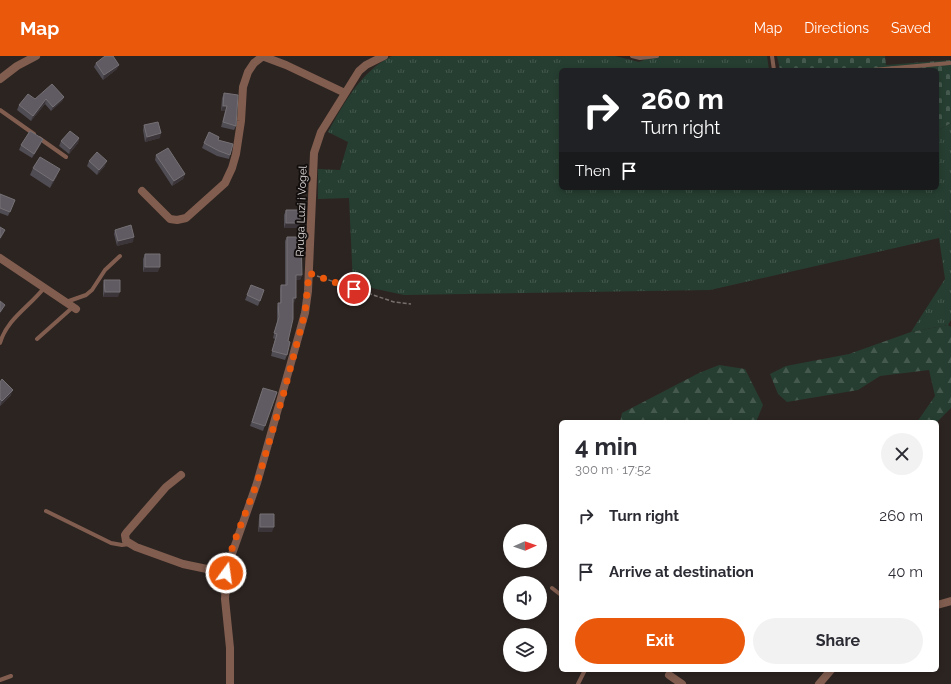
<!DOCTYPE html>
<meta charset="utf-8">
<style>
body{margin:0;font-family:Raleway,sans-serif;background:#f2f2f3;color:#2b2b33;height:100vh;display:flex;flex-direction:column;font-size:15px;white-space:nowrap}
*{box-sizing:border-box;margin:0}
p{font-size:13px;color:#7c7c81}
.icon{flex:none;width:22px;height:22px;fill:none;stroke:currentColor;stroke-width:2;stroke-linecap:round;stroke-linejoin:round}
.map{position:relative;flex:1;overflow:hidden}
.drawer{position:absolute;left:559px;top:364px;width:380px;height:252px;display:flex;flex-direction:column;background:#fff;border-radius:6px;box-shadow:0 2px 6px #0003}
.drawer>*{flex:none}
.top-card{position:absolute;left:559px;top:12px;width:380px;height:122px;border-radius:6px;box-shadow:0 2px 6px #0003;background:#202124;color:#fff;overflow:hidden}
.needle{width:26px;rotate:88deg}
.buttons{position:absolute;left:503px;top:468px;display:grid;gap:8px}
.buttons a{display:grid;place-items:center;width:44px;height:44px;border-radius:50%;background:#fff;box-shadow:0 2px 6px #0003;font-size:20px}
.pin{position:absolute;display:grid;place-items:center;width:34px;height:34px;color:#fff;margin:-17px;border:2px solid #fff;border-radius:50%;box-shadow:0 1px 4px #0007}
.me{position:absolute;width:44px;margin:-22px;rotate:14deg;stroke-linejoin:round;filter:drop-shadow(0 0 3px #0008)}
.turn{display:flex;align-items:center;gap:14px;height:84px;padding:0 16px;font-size:18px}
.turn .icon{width:52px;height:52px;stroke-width:2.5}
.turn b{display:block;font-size:28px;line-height:34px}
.then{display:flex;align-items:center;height:38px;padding:0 16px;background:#0003;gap:8px;font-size:15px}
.round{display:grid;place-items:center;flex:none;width:42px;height:42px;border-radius:21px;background:#f2f2f3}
.head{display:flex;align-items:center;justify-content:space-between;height:68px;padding:0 16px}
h1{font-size:24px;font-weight:700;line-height:30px}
.cta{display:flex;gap:8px;margin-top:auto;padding:8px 16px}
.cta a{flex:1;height:46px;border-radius:24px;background:#ea580c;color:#fff;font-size:16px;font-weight:700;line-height:46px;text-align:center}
.cta a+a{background:#f2f2f3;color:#2b2b33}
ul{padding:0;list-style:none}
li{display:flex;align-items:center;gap:12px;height:56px;padding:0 16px}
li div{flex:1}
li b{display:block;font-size:15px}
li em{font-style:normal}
header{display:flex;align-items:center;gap:24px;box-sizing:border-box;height:56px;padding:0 20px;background:#ea580c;color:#fff}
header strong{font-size:19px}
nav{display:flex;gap:22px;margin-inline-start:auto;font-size:14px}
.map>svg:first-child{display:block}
.grass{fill:url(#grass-tufts)}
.forest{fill:url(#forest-firs)}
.cemetery{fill:url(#cemetery-stones)}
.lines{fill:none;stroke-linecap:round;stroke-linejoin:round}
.path{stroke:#766f6c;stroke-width:1.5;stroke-dasharray:4 2;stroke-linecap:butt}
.lane{stroke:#815d4f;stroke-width:4}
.street{stroke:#815d4f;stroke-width:8}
.wall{fill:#504c53}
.shaded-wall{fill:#3b3539}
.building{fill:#605b62;stroke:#747074}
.route{stroke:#ea580c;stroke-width:7;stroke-dasharray:0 12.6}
.labels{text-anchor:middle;stroke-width:4;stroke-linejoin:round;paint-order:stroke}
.street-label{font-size:11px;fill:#e1dcda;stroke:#120e0d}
</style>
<header>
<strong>Map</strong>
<nav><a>Map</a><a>Directions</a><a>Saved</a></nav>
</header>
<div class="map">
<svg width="951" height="628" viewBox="0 0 951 628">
<defs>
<pattern id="grass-tufts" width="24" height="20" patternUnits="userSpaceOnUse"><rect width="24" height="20" fill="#263e31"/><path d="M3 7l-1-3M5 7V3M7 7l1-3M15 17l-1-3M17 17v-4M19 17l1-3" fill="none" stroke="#45594e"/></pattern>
<pattern id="forest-firs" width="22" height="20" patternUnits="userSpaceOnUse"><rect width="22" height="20" fill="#263e31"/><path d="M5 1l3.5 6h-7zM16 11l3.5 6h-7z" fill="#45594e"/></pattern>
<pattern id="cemetery-stones" width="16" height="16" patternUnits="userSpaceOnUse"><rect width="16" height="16" fill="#263e31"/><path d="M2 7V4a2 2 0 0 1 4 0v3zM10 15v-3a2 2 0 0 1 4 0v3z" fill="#45594e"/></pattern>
</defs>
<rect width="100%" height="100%" fill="#2c2421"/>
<path class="grass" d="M392,0H615L639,6L653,0H767L769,14H561V132H937V75L951,67V264L948,269L911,276L945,223L939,182L710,234L404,239L353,228L349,142L318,143V113L340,114L348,86L328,76C344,47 361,15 392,0Z"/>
<path class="forest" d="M948,269L951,271V352L937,366H917L935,340L929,314L880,320L858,334L787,346L778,338L770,318L786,310L849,298L911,276Z
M719,309L745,313L763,349L756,366H620L622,357L699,317Z"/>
<path class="cemetery" d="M777,0H885L886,9L951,4V67L937,75V14H780Z"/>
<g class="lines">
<path class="path" d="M317,220L394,246L411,248"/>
<path class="lane" d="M632,0L640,2L657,0
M772,0L774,14
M873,14L950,7
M0,54L34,78
M39,82L66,101
M66,246L86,239L92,234L105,214L120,200
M37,283L73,251
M0,287C7,263 29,251 44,232
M46,455L111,487L122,489L129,488
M552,532L561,539
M0,624L11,620
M578,628L585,614"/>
<path class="street" d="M262,0L286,9L345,37
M0,23L17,10L36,0
M142,135L170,163L177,164L186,162L225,127L232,112L236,98L241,65L243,31L248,16L254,7L263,0
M0,202L76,253
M181,419L166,431L127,476L125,479L126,485L136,491L183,508L226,517
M937,549L951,545
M669,619L682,628
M230,628V592L225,543L227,512L257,427L305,257L308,235L314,97L321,76L359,15L366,9L384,0
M819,628L831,614"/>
</g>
<path class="wall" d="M96,7L117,13L103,24L94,11Z
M224,37L236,70L234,74L221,71L225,55H221L222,42Z
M64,41L62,45L51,55L45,48L31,65L17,54L19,49L35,43Z
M144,69L160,82L145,86L143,74Z
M219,81L218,84L230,99L229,103L217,100L202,92L204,87Z
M79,82L78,87L69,98L59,90L61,85Z
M41,88L32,102L19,94L21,89Z
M156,99L185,118L183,123L172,130L155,104Z
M89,105L105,110L97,119L87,110Z
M33,112L57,120L50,132L30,119Z
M0,138L15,144L8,160L0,157Z
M286,154L300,167L298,172H284V159Z
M115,174L133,186L117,190L114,178Z
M287,181L302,219L300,224H296L294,247H293L288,285L287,299L285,304L271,300L275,283L273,282L277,266V252L278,247H280V233L281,229H285V185Z
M145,198L158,216H143V203Z
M104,224L118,241H103V229Z
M251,229L264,234L258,250L245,244Z
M0,326L11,339L0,350Z
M277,336L263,375L250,370L261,337Z
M260,458L272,476H258L259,462Z"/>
<path class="shaded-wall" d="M119,9L117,13L103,24L104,19Z
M64,41L62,45L51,55L53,51Z
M46,43L45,48L31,65L33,60Z
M223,50H227L225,55H221Z
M161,77L160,82L145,86L147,81Z
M79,82L78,87L69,98L70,93Z
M43,83L41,88L32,102L34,98Z
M107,105L105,110L97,119L99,114Z
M60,113L57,120L50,132L53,125Z
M185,118L183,123L172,130L174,125Z
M286,167H300L298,172H284Z
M5,174L3,179L0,184V182Z
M134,181L133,186L117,190L118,185Z
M145,211H160L158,216H143Z
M296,219H302L300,224H294Z
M105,236H120L118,241H103Z
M293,242H296L294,247H292Z
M5,249L3,253L0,258V256Z
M13,334L11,339L0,350L2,345Z
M260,471H274L272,476H258Z"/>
<path class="building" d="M105,0H113L119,9L104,19L96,7Z
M52,28L64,41L53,51L46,43L33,60L19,49L28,38L35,43Z
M224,37L238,39L236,70L223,66L227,50H223Z
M158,66L161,77L147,81L144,69Z
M30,75L43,83L34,98L21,89Z
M70,75L79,82L70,93L61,85Z
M209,76L219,81L218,84L233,88L230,99L219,95L204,87Z
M168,92L185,118L174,125L156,99Z
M97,96L107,105L99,114L89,105Z
M40,101L60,113L53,125L33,112Z
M0,138L15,144L10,156L0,152Z
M286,154H300V167H286Z
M131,169L134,181L118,185L115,174Z
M0,171L5,174L0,182Z
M287,181H301L302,219H296V242H293V263L288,285L290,286L287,299L272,295L277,278L274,277L279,261L278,247H281V229H287Z
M145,198H160V211H145Z
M104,224H120V236H105Z
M251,229L264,234L260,245L247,239Z
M0,245L5,249L0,256Z
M2,323L13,334L2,345L0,343V326Z
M263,332L277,336L265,370L252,366Z
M260,458H274V471H260Z"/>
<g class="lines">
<path class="route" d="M226,517L233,489L257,427L284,336L305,257L309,217L354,233"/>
</g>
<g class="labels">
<g class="street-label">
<text transform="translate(301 155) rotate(-88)" y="4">Rruga Luzi i Vogel</text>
</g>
</g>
</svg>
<div class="buttons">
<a><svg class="needle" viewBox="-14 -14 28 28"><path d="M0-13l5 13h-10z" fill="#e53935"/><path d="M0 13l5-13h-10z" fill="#7c7c81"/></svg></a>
<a><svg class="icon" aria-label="sound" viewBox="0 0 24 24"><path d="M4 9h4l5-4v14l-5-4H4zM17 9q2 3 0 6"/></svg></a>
<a><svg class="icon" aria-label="layers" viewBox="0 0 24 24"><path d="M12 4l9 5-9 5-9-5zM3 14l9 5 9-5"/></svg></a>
</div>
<div class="pin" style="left:354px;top:233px;background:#d93025"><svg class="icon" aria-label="arrive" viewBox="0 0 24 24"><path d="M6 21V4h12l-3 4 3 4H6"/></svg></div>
<svg class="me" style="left:226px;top:517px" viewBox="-20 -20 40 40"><circle r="17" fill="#ea580c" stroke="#fff" stroke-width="3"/><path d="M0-11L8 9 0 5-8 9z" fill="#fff"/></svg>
<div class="top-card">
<div class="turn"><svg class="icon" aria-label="right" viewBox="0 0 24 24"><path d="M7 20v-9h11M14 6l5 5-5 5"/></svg><div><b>260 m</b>Turn right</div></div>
<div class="then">Then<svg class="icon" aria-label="arrive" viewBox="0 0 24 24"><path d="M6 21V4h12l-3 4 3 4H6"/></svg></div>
</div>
<section class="drawer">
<div class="head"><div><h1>4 min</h1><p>300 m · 17:52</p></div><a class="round"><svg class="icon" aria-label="close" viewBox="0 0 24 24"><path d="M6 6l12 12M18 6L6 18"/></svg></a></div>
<ul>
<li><svg class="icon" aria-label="right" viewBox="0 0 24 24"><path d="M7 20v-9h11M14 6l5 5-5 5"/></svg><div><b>Turn right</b></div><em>260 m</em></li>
<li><svg class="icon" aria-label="arrive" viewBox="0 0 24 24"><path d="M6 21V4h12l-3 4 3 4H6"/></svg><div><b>Arrive at destination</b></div><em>40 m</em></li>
</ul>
<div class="cta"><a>Exit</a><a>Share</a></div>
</section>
</div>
